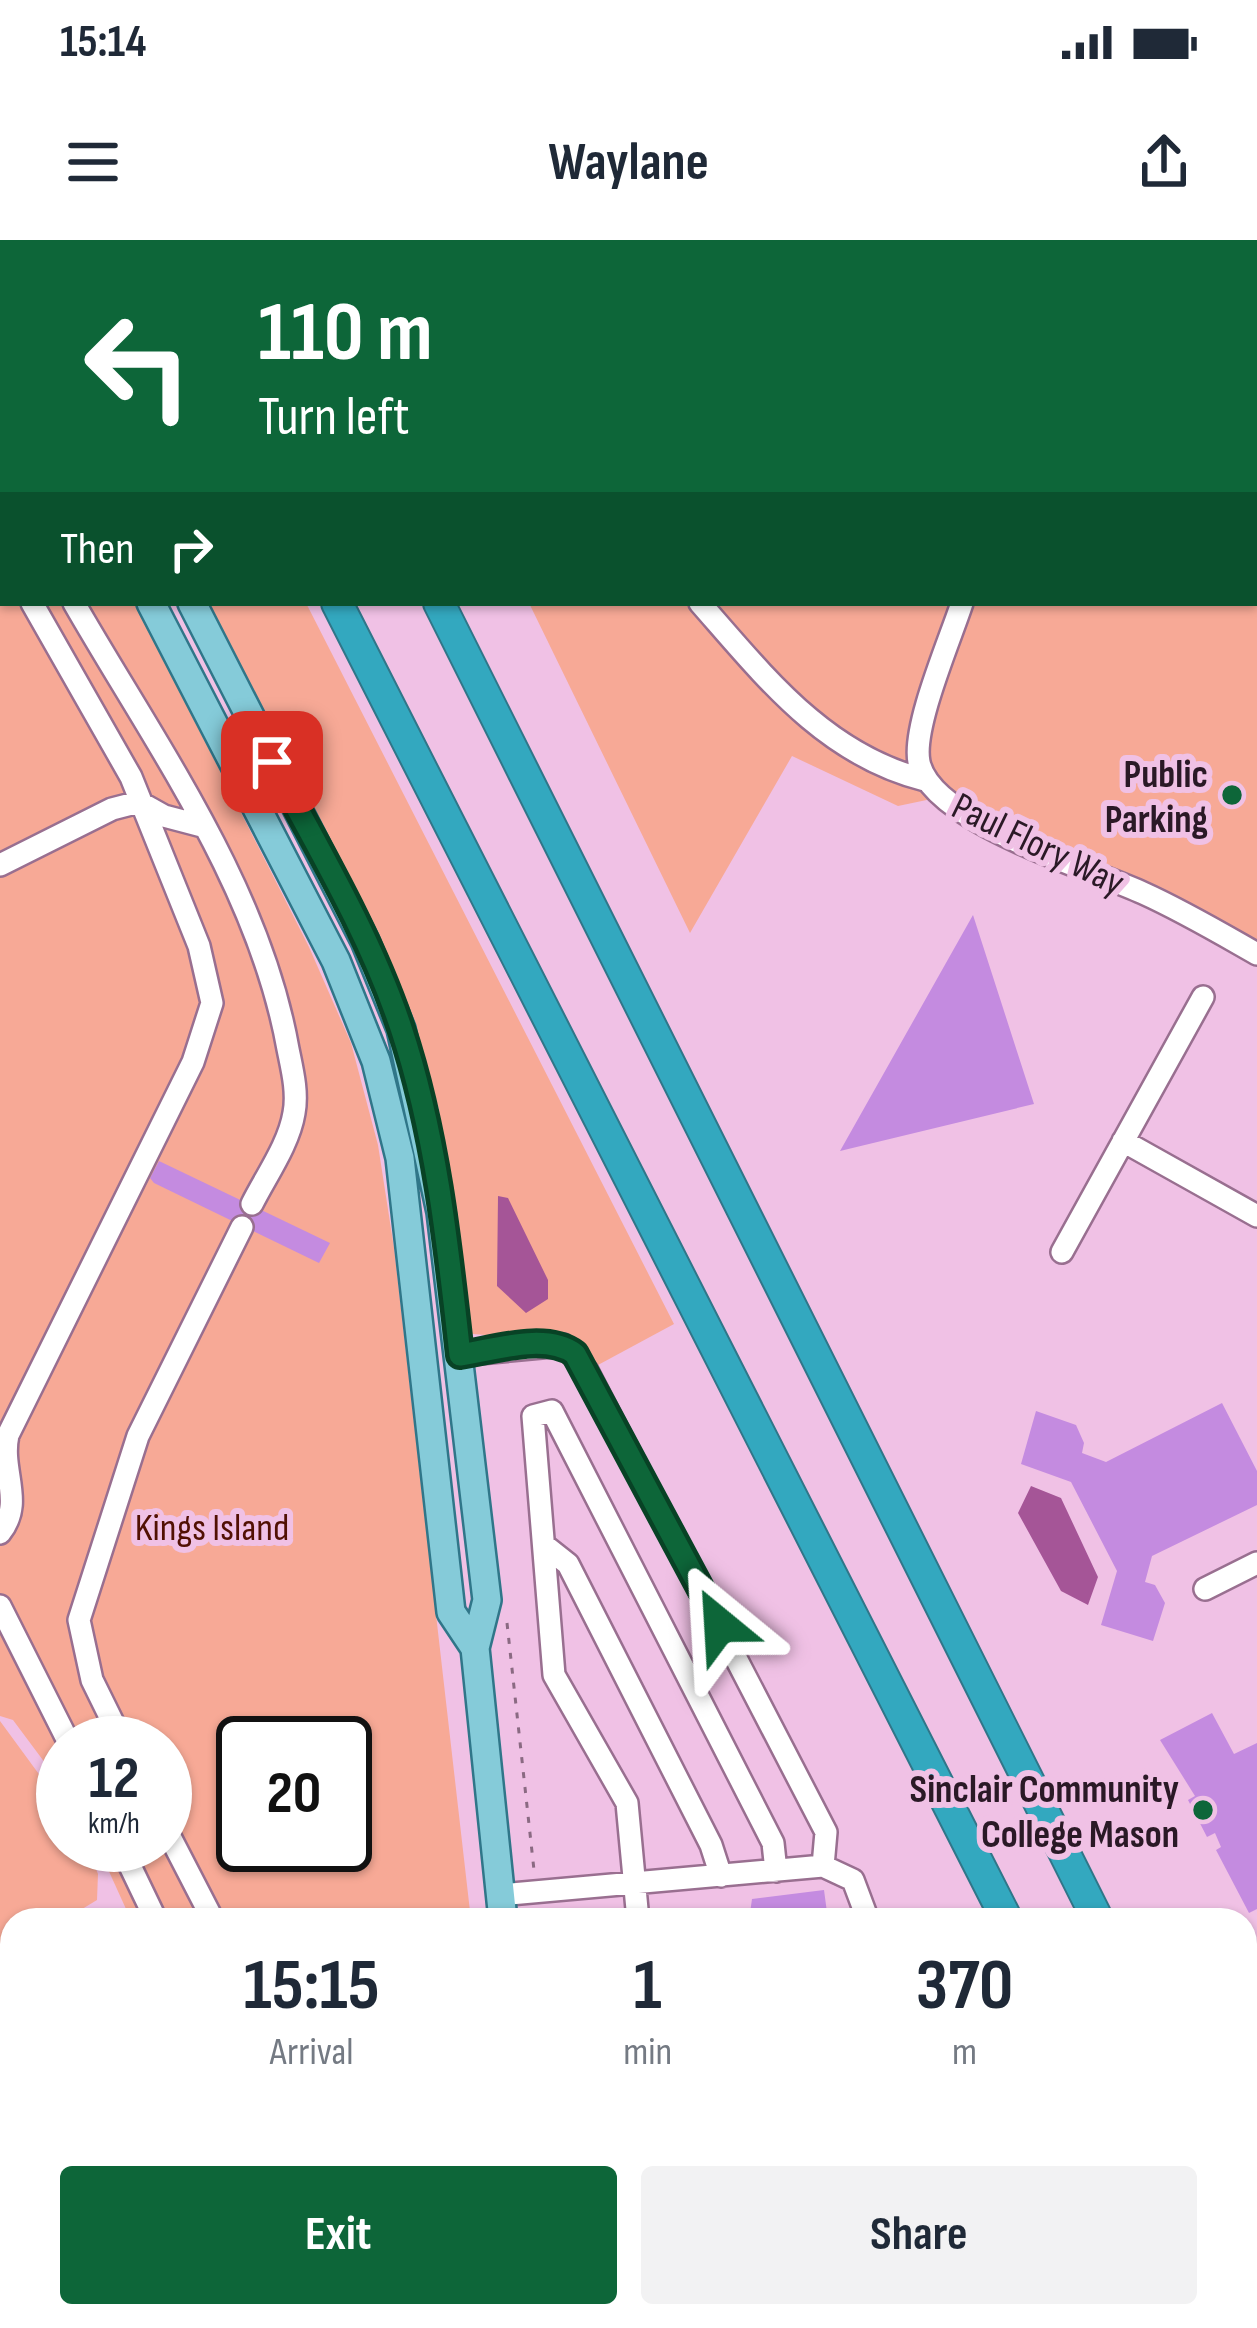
<!DOCTYPE html>
<style>
body{margin:0;font-family:"Sofia Sans Condensed",sans-serif;background:#f2f2f3;color:#1f2937;height:100vh;display:flex;flex-direction:column;font-size:45px;white-space:nowrap}
*{box-sizing:border-box;margin:0}
p{font-size:39px;color:#747a83}
.icon{flex:none;width:66px;height:66px;fill:none;stroke:currentColor;stroke-width:2;stroke-linecap:round;stroke-linejoin:round}
.map{position:relative;flex:1;overflow:hidden}
.drawer{position:absolute;left:0px;top:1668px;width:1257px;height:420px;display:flex;flex-direction:column;background:#fff;border-radius:36px 36px 0 0;box-shadow:0 3px 9px #0004}
.drawer>*{flex:none}
.hud{position:absolute;left:0px;top:0px;width:1257px;height:366px;box-shadow:0 3px 9px #0004;background:#0d6639;color:#fff;overflow:hidden}
.speed{position:absolute;left:36px;top:1476px;display:flex;gap:24px;font-size:60px;font-weight:700;text-align:center}
.speed>*{display:grid;place-content:center;width:156px;height:156px;border-radius:50%;background:#fff;box-shadow:0 3px 9px #0004;line-height:1}
.speed small{font-size:30px;font-weight:400}
.speed .limit{border:6px solid #111;border-radius:18px;background:#fff;color:#111}
.pin{position:absolute;display:grid;place-items:center;width:102px;height:102px;color:#fff;margin:-51px;border-radius:24px;box-shadow:0 6px 18px #0006}
.me{position:absolute;width:132px;margin:-66px;rotate:333deg;stroke-linejoin:round;filter:drop-shadow(0 0 9px #0008)}
.turn{display:flex;align-items:center;gap:42px;height:252px;padding:0 60px;font-size:54px}
.turn .icon{width:156px;height:156px;stroke-width:2.5}
.turn b{display:block;font-size:84px;line-height:102px}
.then{display:flex;align-items:center;height:114px;padding:0 60px;background:#0003;gap:24px;font-size:45px}
.eta{display:flex;justify-content:space-evenly;align-items:center;height:204px;text-align:center}
.eta b{font-size:72px;font-weight:700;line-height:84px}
.button{display:flex;gap:24px;margin-top:auto;padding:24px 60px}
.button a{flex:1;height:138px;border-radius:12px;background:#0d6639;color:#fff;font-size:48px;font-weight:700;line-height:138px;text-align:center}
.button a+a{background:#f2f2f3;color:#1f2937}
.status{display:flex;justify-content:space-between;align-items:center;height:84px;padding:0 60px;background:#fff;direction:ltr}
.status svg{height:33px;fill:currentColor}
header{display:flex;justify-content:space-between;align-items:center;height:156px;padding:0 60px;background:#fff;font-size:54px;font-weight:700}
.map>svg:first-child{display:block}
.green{fill:#f7a996;fill-rule:evenodd}
.water{fill:#a55597}
.building{fill:#c48be0}
.lines{fill:none;stroke-linecap:round;stroke-linejoin:round}
.minor-casing{stroke:#996f90;stroke-width:26}
.major-casing{stroke:#307689;stroke-width:32}
.highway-casing{stroke:#307689;stroke-width:34}
.path{stroke:#8a6a82;stroke-width:3;stroke-dasharray:6 9;stroke-linecap:butt}
.minor{stroke:#fff;stroke-width:21}
.major{stroke:#85cbd9;stroke-width:27}
.highway{stroke:#33a8bf;stroke-width:30}
.route-casing{stroke:#084225;stroke-width:30}
.route{stroke:#0d6639;stroke-width:21}
.poi-dot{fill:#0d6639;stroke:#f0c1e5;stroke-width:4.5}
.labels{text-anchor:middle;stroke-width:12;stroke-linejoin:round;paint-order:stroke}
.poi-label{font-size:39px;font-weight:bold;fill:#2a1926;stroke:#f0c1e5;text-anchor:end}
.street-label{font-size:39px;fill:#2a1926;stroke:#f0c1e5}
.park-label{font-size:39px;fill:#511003;stroke:#f0c1e5}
</style>
<div class="status"><b>15:14</b><svg viewBox="0 0 49 12"><path d="M0 12V9h3v3zM5 12V6h3v6zM10 12V3h3v9zM15 12V0h3v12zM26 1h20v11H26zM47 4h2v5h-2z"/></svg></div>
<header><svg class="icon" aria-label="menu" viewBox="0 0 24 24"><path d="M4 6h16M4 12h16M4 18h16"/></svg>Waylane<svg class="icon" aria-label="share" viewBox="0 0 24 24"><path d="M12 15V3M7 8l5-5 5 5M5 13v7h14v-7"/></svg></header>
<div class="map">
<svg width="1257" height="2088" viewBox="0 0 1257 2088">
<rect width="100%" height="100%" fill="#f0c1e5"/>
<path class="green" d="M339,0H1257V714L941,557L898,566L792,516L690,693L529,363H1254V3Z
M0,99L3,363H135L309,707L351,803L378,905L394,1008L471,1680H131L97,1605H165V1503H63V1547L13,1480L0,1476ZM243,1503H345V1605H243Z
M205,363H306L674,1084L598,1125C561,1075 522,1103 468,1093L439,869L411,782Z
M0,1481L63,1567V1605H86L98,1634L97,1660L64,1680H12V1707L0,1713Z
M321,2076H521L522,2088H327Z
M971,2076H1082L1079,2088H967Z"/>
<path class="water" d="M498,956L508,958L548,1040V1059L526,1073L497,1046Z
M1031,1246L1061,1258L1098,1337L1088,1365L1061,1351L1018,1273Z"/>
<path class="building" d="M973,675L1034,864L840,911Z
M159,921L330,1003L319,1023L154,943L150,938Z
M1222,1163L1257,1231V1265L1152,1316L1145,1342L1155,1345L1165,1363L1153,1401L1101,1385L1117,1331L1071,1242L1021,1224L1036,1171L1076,1185L1084,1203L1082,1213L1106,1222Z
M1212,1473L1234,1514L1257,1503V1669L1249,1673L1216,1610L1221,1607L1215,1593L1207,1597L1188,1560L1195,1556L1160,1500Z
M824,1650L828,1680H717L750,1673L752,1659Z
M0,2017L8,2032L12,2030V2076H54L38,2088H0Z"/>
<g class="lines">
<g class="minor-casing">
<path id="minor" d="M452,0L453,3
M805,0L809,3
M500,3L502,0
M1005,3L1006,0
M0,229L3,235
M74,363C155,504 259,646 288,809C292,829 298,852 294,873C289,904 266,936 252,964
M700,363C765,437 825,515 925,540
M962,363C950,400 912,487 919,522C931,582 1091,629 1143,653C1183,671 1220,693 1257,714
M0,625L112,569L139,562L164,576L202,586
M1123,901L1257,976
M1062,1012L1203,757
M459,1115L563,1105L587,1131L826,1592L823,1626
M0,1293C25,1262 0,1231 8,1195L193,822L212,763L199,706L131,537L32,363
M544,1305L568,1324L711,1605L721,1636
M1205,1349L1257,1323
M0,1366L69,1503
M123,1503L92,1440L79,1380L138,1196L242,987
M165,1587L213,1680
M120,1605L156,1680
M500,1655L823,1626L853,1640L868,1680
M638,1680L627,1563L554,1435L533,1176L552,1171L773,1603L776,1631
M0,1770L12,1755
M0,1820L12,1842
M0,1922L12,1945
M89,2076L95,2088
M186,2076L194,2088
M680,2076L682,2088
M133,2088L145,2076
M856,2088L862,2076"/>
</g>
<g class="major-casing">
<path id="major" d="M8,0L9,3
M0,68L3,74
M151,363L336,721L376,821L400,918L451,1372L475,1408
M192,363L365,701L401,789L441,972L487,1360L475,1408L503,1680
M546,2076L548,2088"/>
</g>
<g class="highway-casing">
<path id="highway" d="M151,0L152,3
M255,0L256,3
M337,363L1007,1680
M439,363L1098,1680
M1245,1939L1257,1955
M1245,1970L1257,1994
M1208,2076L1214,2088"/>
</g>
<path class="path" d="M976,3L978,0
M507,1383L534,1630
M582,2076L583,2088"/>
<use href="#minor" class="minor"/>
<use href="#major" class="major"/>
<use href="#highway" class="highway"/>
</g>
<g class="lines">
<g class="route-casing">
<path id="route" d="M272,522C318,608 370,695 401,788C436,893 448,1006 460,1115C494,1110 546,1092 575,1114L720,1385"/>
</g>
<use href="#route" class="route"/>
</g>
<g class="poi-dot">
<circle cx="1232" cy="555" r="12"/>
<circle cx="1203" cy="1570" r="12"/>
</g>
<g class="labels">
<g class="poi-label">
<text x="1208" y="547">Public<tspan x="1208" dy="45">Parking</tspan></text>
<text x="1179" y="1562">Sinclair Community<tspan x="1179" dy="45">College Mason</tspan></text>
</g>
<g class="street-label">
<text transform="translate(1039 603) rotate(26)" y="14">Paul Flory Way</text>
</g>
<g class="park-label">
<text x="212" y="1300">Kings Island</text>
</g>
</g>
</svg>
<div class="speed"><div>12<small>km/h</small></div><div class="limit">20</div></div>
<div class="pin" style="left:272px;top:522px;background:#d93025"><svg class="icon" aria-label="arrive" viewBox="0 0 24 24"><path d="M6 21V4h12l-3 4 3 4H6"/></svg></div>
<svg class="me" style="left:720px;top:1385px" viewBox="-20 -20 40 40"><path d="M0-17L14 15 0 8-14 15z" fill="#0d6639" stroke="#fff" stroke-width="4"/></svg>
<div class="hud">
<div class="turn"><svg class="icon" aria-label="left" viewBox="0 0 24 24"><path d="M17 20v-9H6M10 6l-5 5 5 5"/></svg><div><b>110 m</b>Turn left</div></div>
<div class="then">Then<svg class="icon" aria-label="right" viewBox="0 0 24 24"><path d="M7 20v-9h11M14 6l5 5-5 5"/></svg></div>
</div>
<section class="drawer">
<div class="eta">
<div><b>15:15</b><p>Arrival</p></div>
<div><b>1</b><p>min</p></div>
<div><b>370</b><p>m</p></div>
</div>
<div class="button"><a>Exit</a><a>Share</a></div>
</section>
</div>
